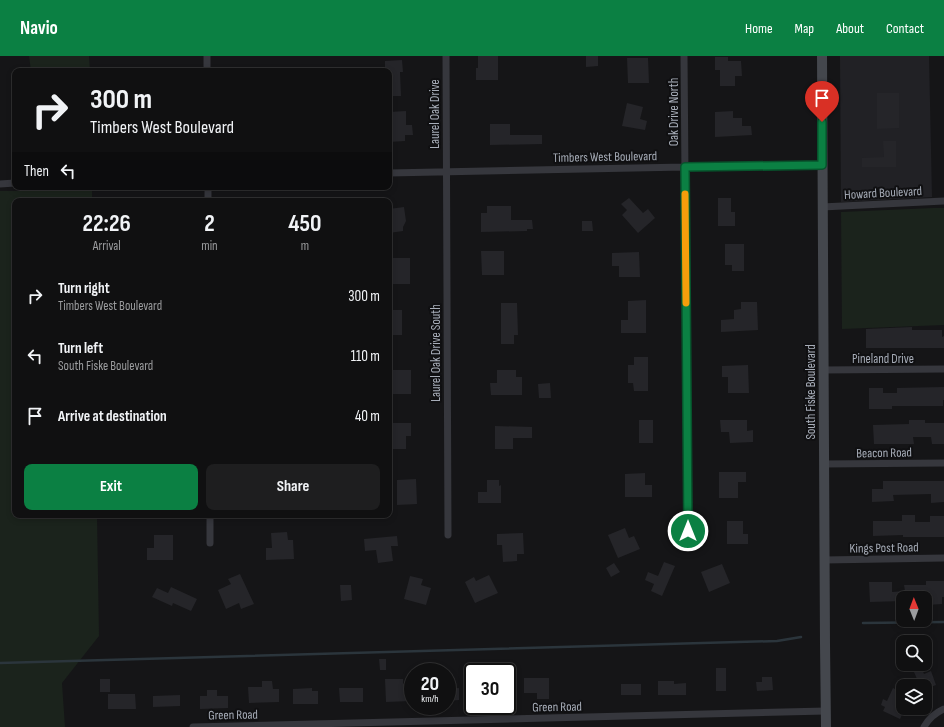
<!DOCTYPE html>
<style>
body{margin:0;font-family:"Sofia Sans Condensed",sans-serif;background:#1e1e1f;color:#f1f3f6;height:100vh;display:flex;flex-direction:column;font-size:15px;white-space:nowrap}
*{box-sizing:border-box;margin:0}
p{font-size:13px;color:#9c9d9f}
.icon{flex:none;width:22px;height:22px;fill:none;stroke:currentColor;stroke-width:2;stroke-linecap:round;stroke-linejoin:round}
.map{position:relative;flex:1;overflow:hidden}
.sheet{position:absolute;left:12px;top:142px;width:380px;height:320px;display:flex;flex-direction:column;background:#101011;border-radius:8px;box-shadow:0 2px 6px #0003,0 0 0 1px #303031}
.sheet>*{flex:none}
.banner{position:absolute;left:12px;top:12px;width:380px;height:122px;border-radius:8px;box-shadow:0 2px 6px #0003,0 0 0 1px #303031;background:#101011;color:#f1f3f6;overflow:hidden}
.needle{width:26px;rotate:359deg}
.controls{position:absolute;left:896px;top:535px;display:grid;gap:8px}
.controls a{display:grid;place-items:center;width:36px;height:36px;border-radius:8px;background:#101011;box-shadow:0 2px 6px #0003,0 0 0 1px #303031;font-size:20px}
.speed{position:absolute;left:404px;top:607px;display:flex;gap:8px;font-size:20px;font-weight:700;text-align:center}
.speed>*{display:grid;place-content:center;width:52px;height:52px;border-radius:50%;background:#101011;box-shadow:0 2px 6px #0003,0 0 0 1px #303031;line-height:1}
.speed small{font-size:10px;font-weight:400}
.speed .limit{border:2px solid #111;border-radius:6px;background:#fff;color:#111}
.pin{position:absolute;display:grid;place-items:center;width:34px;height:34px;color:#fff;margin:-41px -17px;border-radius:50% 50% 50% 0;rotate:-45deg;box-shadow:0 0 4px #0007}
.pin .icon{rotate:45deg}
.me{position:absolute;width:44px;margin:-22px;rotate:0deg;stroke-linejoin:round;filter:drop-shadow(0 0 3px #0008)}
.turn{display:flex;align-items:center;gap:14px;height:84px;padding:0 12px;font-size:18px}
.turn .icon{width:52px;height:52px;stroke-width:2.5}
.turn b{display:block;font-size:28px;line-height:34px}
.then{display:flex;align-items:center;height:38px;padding:0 12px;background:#0003;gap:8px;font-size:15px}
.eta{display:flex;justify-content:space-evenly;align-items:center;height:68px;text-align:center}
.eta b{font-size:24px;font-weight:700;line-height:28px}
.button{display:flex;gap:8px;margin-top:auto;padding:8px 12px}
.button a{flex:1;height:46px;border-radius:8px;background:#0b8043;color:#fff;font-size:16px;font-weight:700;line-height:46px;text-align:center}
.button a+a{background:#1e1e1f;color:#f1f3f6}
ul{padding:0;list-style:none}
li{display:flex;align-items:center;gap:12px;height:60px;padding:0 12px}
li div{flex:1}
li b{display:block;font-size:15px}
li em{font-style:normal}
header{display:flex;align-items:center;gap:24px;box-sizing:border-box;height:56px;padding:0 20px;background:#0b8043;color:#fff}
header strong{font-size:19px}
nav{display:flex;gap:22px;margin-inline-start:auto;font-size:14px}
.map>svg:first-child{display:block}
.built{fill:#212125}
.green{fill:#1b231c}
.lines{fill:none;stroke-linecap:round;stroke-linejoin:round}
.stream{stroke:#2b353c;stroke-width:2.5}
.building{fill:#252529}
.street{stroke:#36373d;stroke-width:7}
.secondary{stroke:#44474d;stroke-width:10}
.route-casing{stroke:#07532c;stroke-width:10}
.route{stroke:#0b8043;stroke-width:7}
.slow{stroke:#f59e0b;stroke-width:7}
.labels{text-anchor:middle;stroke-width:4;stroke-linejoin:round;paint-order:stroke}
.street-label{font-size:13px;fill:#a7adb8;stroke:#101012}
</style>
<header>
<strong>Navio</strong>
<nav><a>Home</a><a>Map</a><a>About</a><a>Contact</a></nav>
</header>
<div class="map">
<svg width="944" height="671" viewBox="0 0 944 671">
<rect width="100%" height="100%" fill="#151517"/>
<path class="built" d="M840,0H929L932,141L841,146Z"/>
<path class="green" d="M29,0H89L90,15H31Z
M0,135H92V145H15V459H97L99,580L62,627L65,671H0Z
M933,152H944V269L842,273L841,156Z"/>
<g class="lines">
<path class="stream" d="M863,567L944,566
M0,607L777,585L801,581"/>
</g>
<path class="building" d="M478,0H498V24H476V12H478Z
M586,0H598V10L586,11Z
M715,1H728V5H741L742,20H735V30H720V14H715Z
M627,2H648L649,27H628Z
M402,4L403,16H400L401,40H389V15H385V5Z
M877,37H899V72L877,73Z
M627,47L643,51L640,63L647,65L645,74L622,70Z
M406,55V69H412L413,79H405V85L389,86V56Z
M733,55V62H742V70H751L752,79L715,81V56Z
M490,68H510V79H542V88L490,89Z
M883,85H896V111H862V102L884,101Z
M629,142L643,157L648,153L655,162L638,177L622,159L627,154L621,148Z
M718,142H731V156H735V170H718Z
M487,150H511V164H532L533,173H527V175L481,176V157H487Z
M404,151L406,165L403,171V175L389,177V153Z
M582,165H592L593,175H582Z
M725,188H744V215H732V209H725Z
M481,195H504V219H482Z
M639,196L640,221H619V210H612V197Z
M389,202H410V228H389Z
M646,244V277H621V264H628V245Z
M741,246H757L758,274L721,276V264L734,263V254L741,253Z
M501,247H517L518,279H514V288H501Z
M389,254H402V279H389Z
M912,271V274H942V281L944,280V292H866V273Z
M634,301H648V335H634L633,327H628V309H634Z
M748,309L749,337H728V321H722V310Z
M391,314H411V338H389V325H391Z
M497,314H516V321H522V339H491L490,327H497Z
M550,327L551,342H539L538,328Z
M944,331V344H943V350H892V353H869V332H883V337H897V332Z
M639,364H653V387H639Z
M720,364H747V375L753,374V386L730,387L729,376H721Z
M909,364H925V367H944V388H932L931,381H913L914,388H874L873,369L909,368Z
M389,367H411V380H406V393H389Z
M495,370L532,371V382H513V393H495Z
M719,416H746V426H738V442H719Z
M645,417V429H652V441H625V418Z
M416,423L417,448L397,449V424Z
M487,424H499V430L501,429V447H478V436H487Z
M883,425H944V446L931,447V438L893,439L894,445L872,446V433H883Z
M902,459H915V466H930V460H944V481H903V479L873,480V465H902Z
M727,465H743V478H748V488H727Z
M625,472L629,482L634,480L640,493L618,502L608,479Z
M287,476L288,484H293L294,503L266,504V492H272L271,477Z
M523,477L524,498H517V505L503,506L502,489H497V478Z
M154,479H173V504H147V492H154Z
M397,480L398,490H391L393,505L378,507L376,494L365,495L364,483Z
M664,506L675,510L662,540L651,535L654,528L645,524L648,516L658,520Z
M614,507L620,516L611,521L606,512Z
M722,508L730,527L709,536L701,516Z
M240,518L254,548L241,553L239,547L226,553L218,534L231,528L228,523Z
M489,519L498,537L475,547L465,526L474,521L476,525Z
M410,520L423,523L421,529L431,532L426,549L404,543Z
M926,525H944V541H942V548L927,549V542H903V545L870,546L869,526H892V536L905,535L904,529H926Z
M340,529H351L352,544L341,545Z
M171,531L197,543L191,555L173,547L172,550L152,541L157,532L168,537Z
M379,603H386V614H380Z
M716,612H726V635H716Z
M922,613L924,618L931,615L936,629L925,633V630H902L917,623L914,616Z
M762,621H772L773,634L757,635L756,626H762Z
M524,622H549V643H537V637H524Z
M100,623H110V636H100Z
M385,623H403V628H410L411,645L386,646Z
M262,625H272L273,633H279V646L249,647L248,631H262Z
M658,625H674V628L686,627V639H658Z
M621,628H641V639H621Z
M312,632V635H318V648H293V633Z
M339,632H363V646H340Z
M459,632V644L447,645V633Z
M893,632L903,637L898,648L903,650V652H905L900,663L883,655L885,651L881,649L883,643L887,645Z
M207,634H217V640H228V652L200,653V640H207Z
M108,638H135L136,653H108Z
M180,639V650L153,651V640Z"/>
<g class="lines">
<path class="street" d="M207,0V15
M446,0L448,479
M684,0L688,475
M389,117L685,111L822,109
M0,128L15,127
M208,131V145
M822,151L944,145
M823,314L944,313
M824,408L944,407
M210,459V487
M824,504L944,502
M193,671L826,655
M924,671C929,662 935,657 944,653"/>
<path class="secondary" d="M822,0L825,588L826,671"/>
</g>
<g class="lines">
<g class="route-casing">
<path id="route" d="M688,475L685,111L822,109V66"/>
</g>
<use href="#route" class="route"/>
<path class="slow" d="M685,138L686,247"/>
</g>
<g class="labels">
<g class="street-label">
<text transform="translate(673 56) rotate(-90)" y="5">Oak Drive North</text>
<text transform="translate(434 58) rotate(-90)" y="5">Laurel Oak Drive</text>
<text transform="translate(605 100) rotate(-1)" y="5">Timbers West Boulevard</text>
<text transform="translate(883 136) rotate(-3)" y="5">Howard Boulevard</text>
<text transform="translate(435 297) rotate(-90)" y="5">Laurel Oak Drive South</text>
<text x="883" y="307">Pineland Drive</text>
<text transform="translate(810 336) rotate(-90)" y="5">South Fiske Boulevard</text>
<text transform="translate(884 396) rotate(-1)" y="5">Beacon Road</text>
<text transform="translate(884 491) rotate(-1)" y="5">Kings Post Road</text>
<text transform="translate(557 650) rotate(-1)" y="5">Green Road</text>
<text transform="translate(233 658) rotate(-1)" y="5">Green Road</text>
</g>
</g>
</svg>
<div class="controls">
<a><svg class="needle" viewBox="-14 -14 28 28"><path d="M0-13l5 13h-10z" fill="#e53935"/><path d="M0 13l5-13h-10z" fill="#9c9d9f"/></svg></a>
<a><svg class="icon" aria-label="search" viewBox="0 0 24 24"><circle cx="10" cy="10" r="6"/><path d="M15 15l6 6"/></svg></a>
<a><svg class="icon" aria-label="layers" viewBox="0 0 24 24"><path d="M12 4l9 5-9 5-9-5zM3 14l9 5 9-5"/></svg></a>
</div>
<div class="speed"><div>20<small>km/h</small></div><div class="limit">30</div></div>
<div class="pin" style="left:822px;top:66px;background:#d93025"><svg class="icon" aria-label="arrive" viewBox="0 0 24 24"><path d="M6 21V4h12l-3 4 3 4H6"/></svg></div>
<svg class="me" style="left:688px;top:475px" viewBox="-20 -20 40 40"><circle r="17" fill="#0b8043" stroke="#fff" stroke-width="3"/><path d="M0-11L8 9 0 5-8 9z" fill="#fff"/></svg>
<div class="banner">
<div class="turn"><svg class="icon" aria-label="right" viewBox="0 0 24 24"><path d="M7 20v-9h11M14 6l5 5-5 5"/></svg><div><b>300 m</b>Timbers West Boulevard</div></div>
<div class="then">Then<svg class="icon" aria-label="left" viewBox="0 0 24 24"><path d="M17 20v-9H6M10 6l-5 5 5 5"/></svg></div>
</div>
<section class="sheet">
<div class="eta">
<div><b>22:26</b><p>Arrival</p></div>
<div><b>2</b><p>min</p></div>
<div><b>450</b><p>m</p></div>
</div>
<ul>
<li><svg class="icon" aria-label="right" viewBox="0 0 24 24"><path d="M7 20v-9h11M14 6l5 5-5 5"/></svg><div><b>Turn right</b><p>Timbers West Boulevard</p></div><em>300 m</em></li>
<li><svg class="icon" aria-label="left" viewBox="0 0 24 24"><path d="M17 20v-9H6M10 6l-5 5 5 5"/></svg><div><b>Turn left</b><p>South Fiske Boulevard</p></div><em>110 m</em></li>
<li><svg class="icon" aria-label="arrive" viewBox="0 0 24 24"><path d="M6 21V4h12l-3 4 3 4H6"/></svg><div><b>Arrive at destination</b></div><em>40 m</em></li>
</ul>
<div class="button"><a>Exit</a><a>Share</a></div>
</section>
</div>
